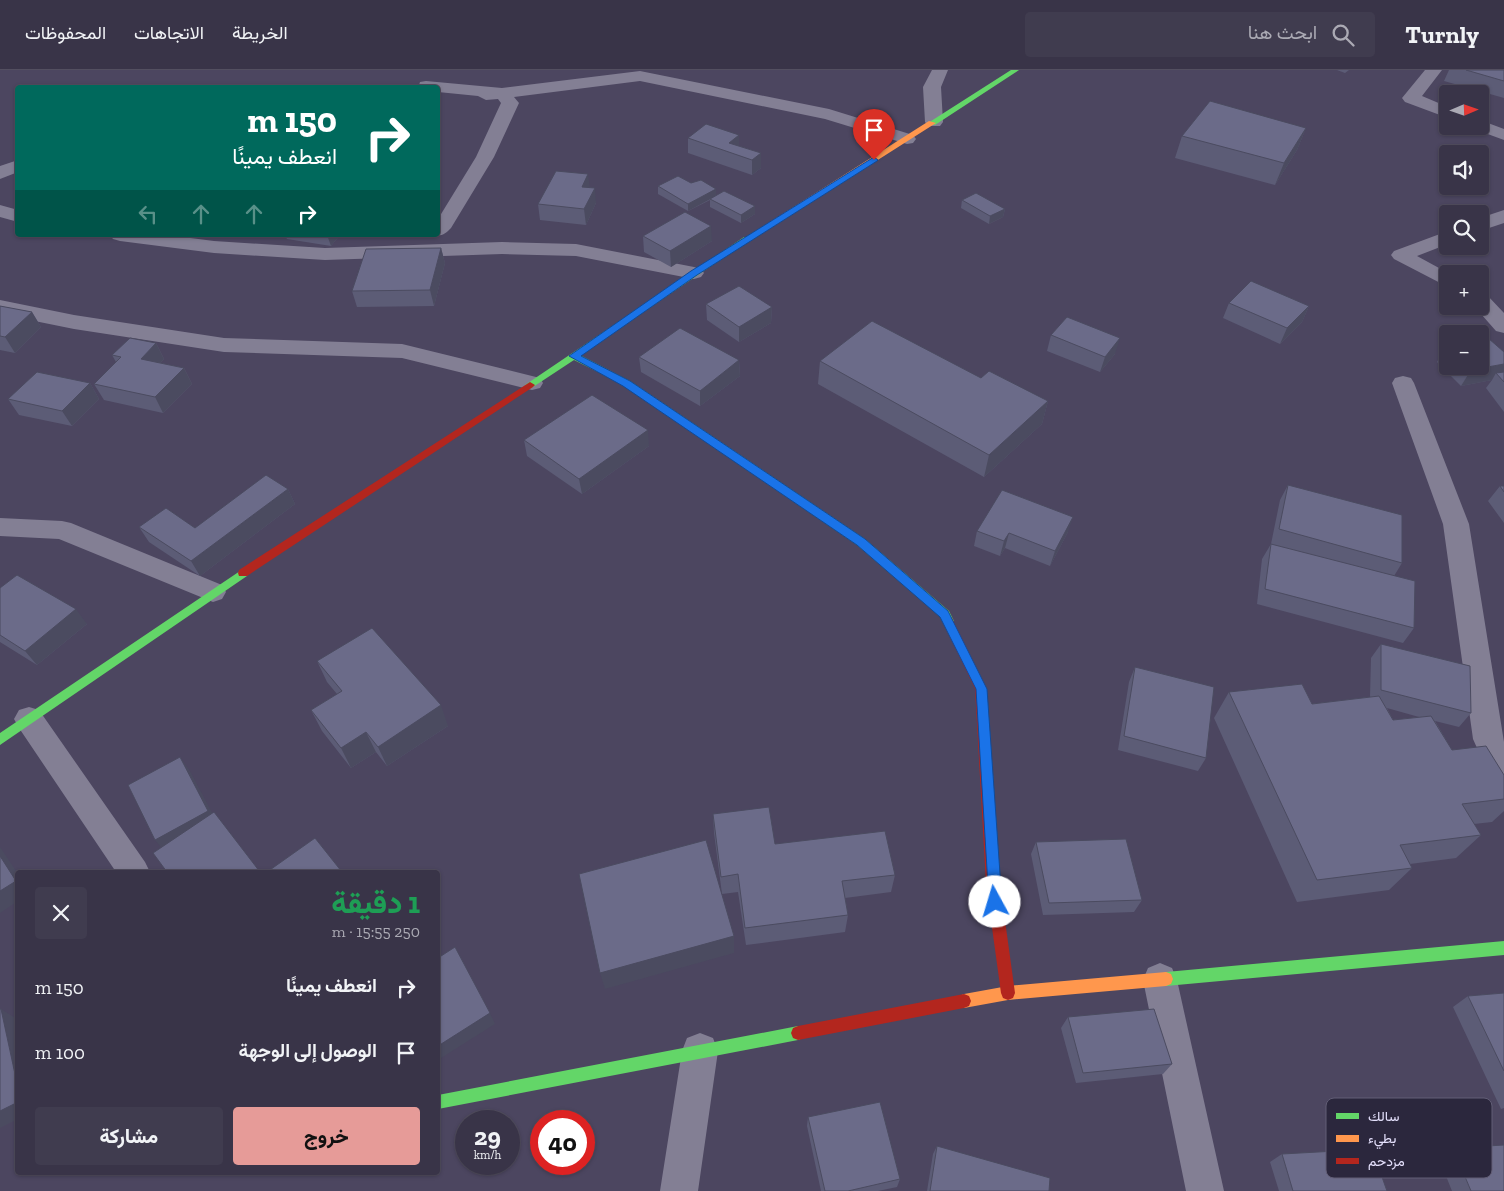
<!DOCTYPE html>
<html lang="ar">
<meta charset="utf-8">
<style>
body{margin:0;font-family:"Zilla Slab",Vazirmatn,serif;background:#403c4f;color:#f1f3f6;direction:rtl;height:100vh;display:flex;flex-direction:column;font-size:19px;white-space:nowrap}
*{box-sizing:border-box;margin:0}
p{font-size:16px;color:#abaab4}
.icon{flex:none;width:28px;height:28px;fill:none;stroke:currentColor;stroke-width:2;stroke-linecap:round;stroke-linejoin:round}
.map{position:relative;flex:1;overflow:hidden;direction:ltr}
.sheet{position:absolute;left:15px;top:800px;width:425px;height:305px;display:flex;flex-direction:column;background:#393448;border-radius:5px;box-shadow:0 1px 4px #0004,0 0 0 1px #534f60;direction:rtl}
.sheet>*{flex:none}
.hud{position:absolute;left:15px;top:15px;width:425px;height:152px;border-radius:5px;box-shadow:0 1px 4px #0004,0 0 0 1px #534f60;direction:rtl;background:#00695c;color:#fff;overflow:hidden}
.needle{width:32px;rotate:88deg}
.buttons{position:absolute;left:1439px;top:15px;display:grid;gap:10px}
.buttons a{display:grid;place-items:center;width:50px;height:50px;border-radius:5px;background:#393448;box-shadow:0 1px 4px #0004,0 0 0 1px #534f60;font-size:25px}
.speed{position:absolute;left:455px;top:1040px;display:flex;gap:10px;font-size:25px;font-weight:700;text-align:center}
.speed>*{display:grid;place-content:center;width:65px;height:65px;border-radius:50%;background:#393448;box-shadow:0 1px 4px #0004,0 0 0 1px #534f60;line-height:1}
.speed small{font-size:12px;font-weight:400}
.speed .limit{border:8px solid #d22;background:#fff;color:#111}
.pin{position:absolute;display:grid;place-items:center;width:42px;height:42px;color:#fff;margin:-51px -21px;border-radius:50% 50% 50% 0;rotate:-45deg;box-shadow:0 0 5px #0007}
.pin .icon{rotate:45deg}
.me{position:absolute;width:55px;margin:-28px;rotate:354deg;stroke-linejoin:round;filter:drop-shadow(0 0 4px #0008)}
.turn{display:flex;align-items:center;gap:18px;height:105px;padding:0 20px;font-size:22px}
.turn .icon{width:65px;height:65px;stroke-width:2.5}
.turn b{display:block;font-size:35px;line-height:42px}
.lanes{display:flex;align-items:center;height:48px;padding:0 20px;background:#0003;justify-content:center;gap:25px;direction:ltr}
.lanes .off{opacity:.35}
.round{display:grid;place-items:center;flex:none;width:52px;height:52px;border-radius:5px;background:#403c4f}
.headline{display:flex;align-items:center;justify-content:space-between;height:85px;padding:0 20px}
h1{font-size:30px;font-weight:800;line-height:38px;color:#1e9e55}
.button{display:flex;gap:10px;margin-top:auto;padding:10px 20px}
.button a{flex:1;height:58px;border-radius:5px;background:#e69b98;color:#111;font-size:20px;font-weight:800;line-height:58px;text-align:center}
.button a+a{background:#403c4f;color:#f1f3f6}
ul{padding:0;list-style:none}
li{display:flex;align-items:center;gap:15px;height:65px;padding:0 20px}
li div{flex:1}
li b{display:block;font-size:19px}
li em{font-style:normal}
header{display:flex;align-items:center;gap:30px;box-sizing:border-box;height:70px;padding:0 25px;background:#393448;border-bottom:1px solid #534f60}
header strong{font-size:24px}
nav{display:flex;gap:28px;margin-inline-start:auto;font-size:18px}
.search{width:350px;height:45px;background:#403c4f;display:flex;align-items:center;gap:12px;box-sizing:border-box;padding:0 18px;border-radius:5px;color:#abaab4;font-size:19px}
.map>svg:first-child{display:block}
.lines{fill:none;stroke-linecap:round;stroke-linejoin:round}
.street{fill:#837f94;fill-rule:evenodd}
.fast{fill:#63d668;fill-rule:evenodd}
.slow{fill:#ff974d;fill-rule:evenodd}
.jam{fill:#b3261e;fill-rule:evenodd}
.wall{fill:#5c5c76;fill-rule:evenodd}
.shaded-wall{fill:#4b4b60}
.building{fill:#6b6b89;stroke:#4b4b60}
.route{fill:#1a73e8;stroke:#114b97}
.key{fill:#2b273d;stroke:#625e76;stroke-width:1}
.key-label{font-size:14px;fill:#e4e0fc}
</style>
<header>
<strong>Turnly</strong>
<div class="search"><svg class="icon" aria-label="search" viewBox="0 0 24 24"><circle cx="10" cy="10" r="6"/><path d="M15 15l6 6"/></svg>ابحث هنا</div>
<nav><a>الخريطة</a><a>الاتجاهات</a><a>المحفوظات</a></nav>
</header>
<div class="map">
<svg width="1504" height="1121" viewBox="0 0 1504 1121">
<rect width="100%" height="100%" fill="#4c4660"/>
<g class="lines">
<path class="street" d="M932,0H948L941,17L943,52L940,56H928L925,52L923,17Z
M1425,0H1442L1422,26L1448,37V48L1405,32L1402,28Z
M640,1L829,39L913,65L916,69L913,73L907,74L825,49L640,11L514,27L519,33L494,87L451,158C446,163 442,167 434,165H438V149L476,87L501,33L498,29L486,30L478,26L438,22V18H418L420,12L426,11L502,18Z
M1480,50L1504,59V70L1474,59L1472,56H1480Z
M18,90V102L0,109V96Z
M0,135L18,140V152L0,147Z
M1504,140V153L1480,161V148Z
M1448,161V174L1417,186L1450,204H1448V217L1394,189L1391,185L1394,181Z
M110,165H167L214,171L325,178L502,172L576,174L694,197L701,199L704,203L701,207L694,209L576,186L502,184L325,190L214,183L120,171L113,169Z
M1480,224L1487,225L1504,243V263L1496,261L1474,236H1480Z
M0,230L74,245L224,268L402,274L540,308L543,313L540,318L532,320L402,288L224,282L74,259L0,244Z
M1403,306L1411,308L1414,313L1469,454L1504,672V718L1493,714L1473,669L1443,454L1392,313L1395,308Z
M0,448L62,451L71,453L222,515L226,522L222,529L213,532L59,469L0,466Z
M29,637L39,640L145,792L150,802H116L19,658L14,649L19,640Z
M1160,893L1172,898L1177,910L1224,1121H1186L1143,910L1148,898Z
M700,963L713,968L718,981L698,1121H660L682,981L687,968Z"/>
<path class="fast" d="M1011,0H1019L935,55L928,53Z
M744,167L751,169L580,285L630,311L865,469L949,541L954,551L952,554H944L941,547L857,475L624,315L574,290L533,317L530,318L525,315Z
M243,499L247,500L248,503L247,506L0,675V663Z
M1504,871V885L1166,916L1161,914L1159,909L1161,904L1166,902Z
M798,956L803,958L805,963L803,968L798,970L438,1039V1025Z"/>
<path class="slow" d="M929,51L936,53L750,171L743,169Z
M1166,902L1171,904L1173,909L1171,914L1166,916L1008,930L964,938L959,936L957,931L959,926L964,924L1008,916Z"/>
<path class="jam" d="M530,312L535,315L533,317L247,506H239L238,503L239,500Z
M948,547L952,548L987,619L1000,814L1015,923L1013,928L1008,930L1003,928L1001,923L986,814L975,619L942,551L944,548Z
M964,924L969,926L971,931L969,936L964,938L798,970L793,968L791,963L793,958L798,956Z"/>
</g>
<path class="wall" d="M1337,0H1349L1345,3Z
M1449,0H1504V28L1444,11Z
M1306,58L1297,80L1275,115L1175,88L1182,66Z
M739,65V76L761,83V98L752,105L688,83V68Z
M658,116L716,126L755,144L741,153L710,137V130L688,141L658,124Z
M590,118L596,133L586,155L540,150L538,134Z
M962,130L1005,139L1003,147L989,154L961,138Z
M285,165H340L331,176L287,169Z
M643,166L712,171L671,197L644,182Z
M441,178L445,193L434,236L357,237L352,221Z
M1229,233L1309,236L1302,252L1280,274L1223,248Z
M706,234L772,237L771,253L739,272L707,250Z
M0,236L32,242L41,257L15,283L0,280Z
M1051,265L1115,284L1100,302L1047,281Z
M156,273L164,289L160,293L184,298L192,314L163,343L104,330L94,314L116,292L112,285Z
M1446,276H1448V296H1480L1504,282V342L1486,318L1492,310L1461,316L1437,292Z
M639,287L739,290L740,306L700,336L641,302Z
M820,291L981,308L1048,331L1042,354L984,407L818,314Z
M90,313L99,329L72,356L19,345L8,329Z
M524,370L649,376L582,424L527,386Z
M1288,415L1402,493L1394,506L1414,558L1403,573L1257,534L1262,489L1271,474L1280,430Z
M1500,416H1504V453L1488,431Z
M288,419L295,434L200,506L149,472L139,457L195,458Z
M977,461L1068,462L1050,496L1005,478L1000,486L974,476Z
M0,518L87,554L37,595L0,572Z
M1381,574L1471,643L1459,657L1435,651L1452,680L1504,705V741L1492,752L1474,754L1481,765L1456,788L1410,794L1412,798L1389,820L1297,832L1214,648L1229,622L1312,634L1370,627L1371,588ZM1387,638L1419,647L1393,650Z
M317,591L448,656L387,696L376,682L351,698L322,661L311,640L337,624L327,612Z
M1135,597L1206,688L1198,701L1118,680L1129,612Z
M713,744L775,774L895,805L891,822L845,828L848,845L845,862L746,875L738,822L722,824L714,763Z
M1036,772L1142,830L1134,842L1043,845L1031,784Z
M1504,923V1038L1501,1039L1453,937L1468,926Z
M1068,947L1172,994L1163,1004L1076,1013L1061,958Z
M808,1047L900,1109L897,1117L878,1121H821L807,1056Z
M937,1076L1049,1121H927L933,1084Z
M1453,1078L1504,1121H1452L1438,1086Z
M1282,1084L1387,1121H1279L1270,1092Z"/>
<path class="shaded-wall" d="M1306,58L1297,80L1275,115L1284,93Z
M739,65V80L729,73Z
M761,83V98L752,105V90Z
M588,104L590,119L582,117Z
M595,118L596,133L586,155L584,139Z
M716,119V126L688,141V134Z
M755,136V144L741,153V145Z
M1005,139L1003,147L989,154L990,146Z
M711,156L712,171L671,197L670,181Z
M327,165H340L331,176Z
M441,178L445,193L434,236L430,220Z
M1309,236L1302,252L1280,274L1287,258Z
M772,237L771,253L739,272V257Z
M32,242L41,257L15,283L5,267Z
M1120,268L1115,284L1100,302L1105,287Z
M156,273L164,289L149,304L141,289Z
M739,290L740,306L700,336V321Z
M1504,294V307L1496,303L1492,310L1461,316L1471,300Z
M184,298L192,314L163,343L155,327Z
M90,313L99,329L72,356L62,341Z
M1048,331L1042,354L984,407L989,385Z
M648,360L649,376L582,424L579,409Z
M288,419L295,434L200,506L191,491Z
M1073,447L1068,462L1050,496L1055,481Z
M1009,463L1005,478L1000,486L1004,471Z
M76,539L87,554L37,595L25,581Z
M441,635L448,656L387,696L378,677Z
M366,662L376,682L351,698L341,678Z
M180,687L190,701L218,754L166,783L155,770Z
M0,777L18,804V831L0,843Z
M734,866V883L605,919L600,903Z
M1,939L17,949L18,952V1018Z
M490,943L495,954L438,990V976Z
M18,1032V1049L0,1058V1041Z"/>
<path class="building" d="M1466,0H1504V11Z
M1210,31L1306,58L1284,93L1182,66Z
M706,54L739,65L729,73L761,83L752,90L688,68Z
M556,101L588,104L582,117L595,118L584,139L538,134Z
M678,106L691,113L701,110L716,119L688,134L658,116Z
M724,121L755,136L741,145L710,129Z
M976,123L1005,139L990,146L962,130Z
M685,142L711,156L670,181L643,166Z
M441,178L430,220L352,221L366,179Z
M1251,211L1309,236L1287,258L1229,233Z
M739,216L772,237L739,257L706,234Z
M0,236L32,242L5,267L0,266Z
M1067,247L1120,268L1105,287L1051,265Z
M872,251L981,308L989,301L1048,331L989,385L820,291Z
M680,258L739,290L700,321L639,287Z
M130,268L156,273L141,289L184,298L155,327L94,314L121,287L112,285Z
M1488,268L1504,282V294L1471,300L1467,296H1480V269Z
M37,302L90,313L62,341L8,329Z
M1504,302V312L1496,303Z
M592,325L648,360L579,409L524,370Z
M266,405L288,419L191,491L139,457L166,438L195,458Z
M1288,415L1402,445V493L1279,459Z
M1500,416H1504V422Z
M1002,420L1073,447L1055,481L1009,463L1004,471L977,461Z
M1271,474L1415,511L1414,558L1265,519Z
M17,505L76,539L25,581L0,565V518Z
M372,558L441,635L378,677L366,662L341,678L311,640L342,621L317,591Z
M1381,574L1470,596L1471,643L1381,620Z
M1135,597L1214,617L1206,688L1124,666Z
M1302,614L1312,634L1379,626L1393,650L1431,646L1452,680L1486,676L1504,705V729L1462,734L1481,765L1400,775L1412,798L1317,810L1229,622Z
M180,687L208,741L155,770L128,715Z
M769,737L775,774L885,761L895,805L842,811L848,845L745,858L738,804L721,807L713,744Z
M214,742L260,802H167L153,783Z
M315,768L342,802H267Z
M1126,769L1142,830L1049,833L1036,772Z
M706,770L734,866L600,903L579,804Z
M0,786L16,811L0,821Z
M455,877L490,943L438,976V888Z
M1504,923V1001L1468,926Z
M0,939H1L18,1018V1032L0,1041Z
M1154,939L1172,994L1083,1003L1068,947Z
M880,1032L900,1109L848,1121H825L808,1047Z
M1504,1075V1121H1471L1453,1078Z
M937,1076L1050,1108L1049,1121H930Z
M1372,1079L1387,1121H1293L1282,1084Z"/>
<path class="route" d="M874,87L878,90L877,91L697,205L581,286L630,311L865,469L948,541L987,619L1002,832L1000,837L995,839L991,837L989,832L976,619L940,547L857,475L623,316L569,286L691,201Z"/>
<rect x="1326" y="1028" width="166" height="80" rx="8" class="key"/>
<rect x="1336" y="1043" width="23" height="6" fill="#63d668"/>
<rect x="1336" y="1065" width="23" height="7" fill="#ff974d"/>
<rect x="1336" y="1088" width="23" height="6" fill="#b3261e"/>
<g class="key-label">
<text x="1368" y="1051">سالك</text>
<text x="1368" y="1073">بطيء</text>
<text x="1368" y="1096">مزدحم</text>
</g>
</svg>
<div class="buttons">
<a><svg class="needle" viewBox="-14 -14 28 28"><path d="M0-13l5 13h-10z" fill="#e53935"/><path d="M0 13l5-13h-10z" fill="#abaab4"/></svg></a>
<a><svg class="icon" aria-label="sound" viewBox="0 0 24 24"><path d="M4 9h4l5-4v14l-5-4H4zM17 9q2 3 0 6"/></svg></a>
<a><svg class="icon" aria-label="search" viewBox="0 0 24 24"><circle cx="10" cy="10" r="6"/><path d="M15 15l6 6"/></svg></a>
<a>+</a>
<a>−</a>
</div>
<div class="speed"><div>29<small>km/h</small></div><div class="limit">40</div></div>
<div class="pin" style="left:874px;top:90px;background:#d93025"><svg class="icon" aria-label="arrive" viewBox="0 0 24 24"><path d="M6 21V4h12l-3 4 3 4H6"/></svg></div>
<svg class="me" style="left:995px;top:832px" viewBox="-20 -20 40 40"><circle r="19" fill="#fff"/><path d="M0-13L10 11 0 6-10 11z" fill="#1a73e8"/></svg>
<div class="hud">
<div class="turn"><svg class="icon" aria-label="right" viewBox="0 0 24 24"><path d="M7 20v-9h11M14 6l5 5-5 5"/></svg><div><b>150 m</b>انعطف يمينًا</div></div>
<div class="lanes"><svg class="icon off" aria-label="left" viewBox="0 0 24 24"><path d="M17 20v-9H6M10 6l-5 5 5 5"/></svg><svg class="icon off" aria-label="ahead" viewBox="0 0 24 24"><path d="M12 20V5M6 11l6-6 6 6"/></svg><svg class="icon off" aria-label="ahead" viewBox="0 0 24 24"><path d="M12 20V5M6 11l6-6 6 6"/></svg><svg class="icon" aria-label="right" viewBox="0 0 24 24"><path d="M7 20v-9h11M14 6l5 5-5 5"/></svg></div>
</div>
<section class="sheet">
<div class="headline"><div><h1>1 دقيقة</h1><p>250 m · 15:55</p></div><a class="round"><svg class="icon" aria-label="close" viewBox="0 0 24 24"><path d="M6 6l12 12M18 6L6 18"/></svg></a></div>
<ul>
<li><svg class="icon" aria-label="right" viewBox="0 0 24 24"><path d="M7 20v-9h11M14 6l5 5-5 5"/></svg><div><b>انعطف يمينًا</b></div><em>150 m</em></li>
<li><svg class="icon" aria-label="arrive" viewBox="0 0 24 24"><path d="M6 21V4h12l-3 4 3 4H6"/></svg><div><b>الوصول إلى الوجهة</b></div><em>100 m</em></li>
</ul>
<div class="button"><a>خروج</a><a>مشاركة</a></div>
</section>
</div>
